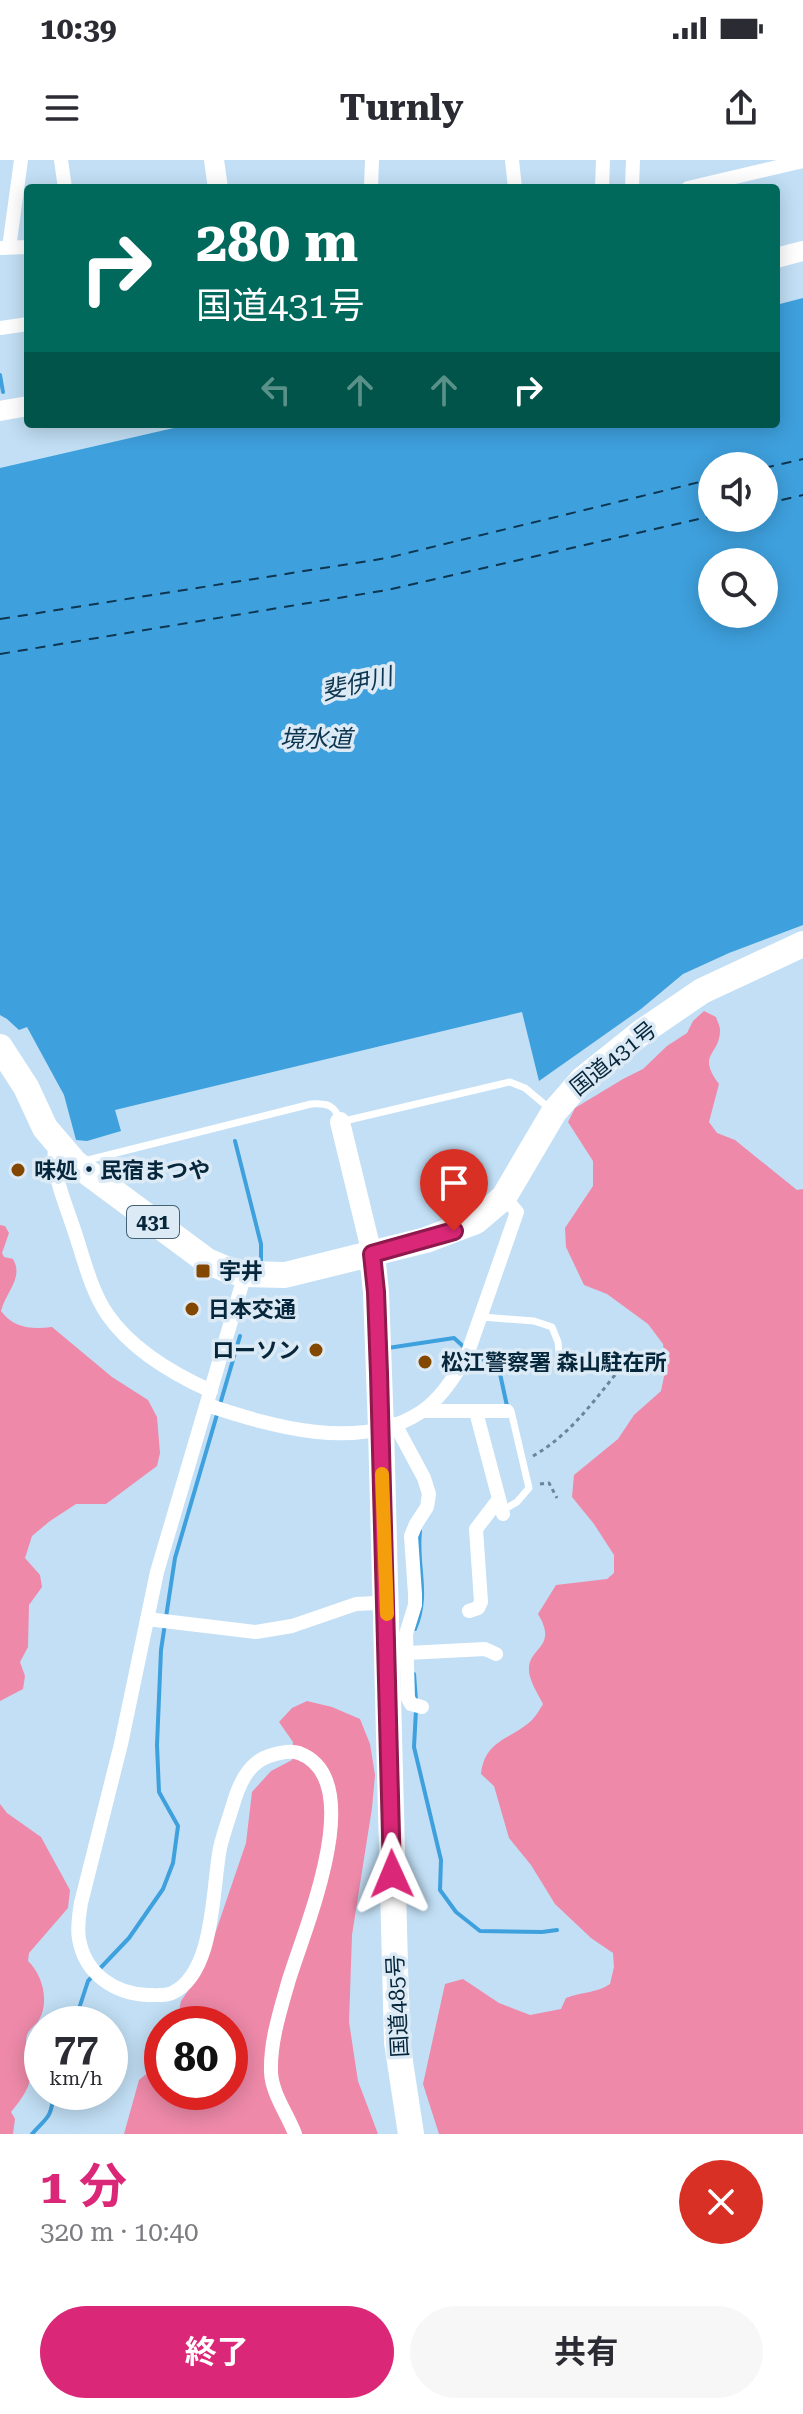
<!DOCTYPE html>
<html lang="ja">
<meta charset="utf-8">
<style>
body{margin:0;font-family:"Roboto Serif","Noto Sans JP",serif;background:#f7f7f7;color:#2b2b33;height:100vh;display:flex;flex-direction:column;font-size:30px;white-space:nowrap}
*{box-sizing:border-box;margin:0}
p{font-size:26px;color:#7c7c81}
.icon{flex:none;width:44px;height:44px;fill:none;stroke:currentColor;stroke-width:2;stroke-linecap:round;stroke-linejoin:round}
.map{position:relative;height:1974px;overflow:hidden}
.sheet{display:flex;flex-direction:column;background:#fff;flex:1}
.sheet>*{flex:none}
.top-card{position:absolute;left:24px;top:24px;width:756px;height:244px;border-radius:8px;box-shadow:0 4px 20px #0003;background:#00695c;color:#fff;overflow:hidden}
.controls{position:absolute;left:698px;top:292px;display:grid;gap:16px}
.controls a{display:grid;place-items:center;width:80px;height:80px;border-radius:50%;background:#fff;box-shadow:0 4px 20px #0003;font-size:40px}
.speed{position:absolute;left:24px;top:1846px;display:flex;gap:16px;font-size:40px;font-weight:700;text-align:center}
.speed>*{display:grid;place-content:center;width:104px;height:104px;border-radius:50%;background:#fff;box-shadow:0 4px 20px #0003;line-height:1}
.speed small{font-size:20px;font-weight:400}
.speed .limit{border:12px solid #d22;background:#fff;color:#111}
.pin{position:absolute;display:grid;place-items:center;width:68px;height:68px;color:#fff;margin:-82px -34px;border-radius:50% 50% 50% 0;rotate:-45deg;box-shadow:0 0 8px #0007}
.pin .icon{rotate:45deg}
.me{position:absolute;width:88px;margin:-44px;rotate:359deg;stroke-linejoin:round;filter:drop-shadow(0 0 6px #0008)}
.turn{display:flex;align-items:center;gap:28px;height:168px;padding:0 40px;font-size:36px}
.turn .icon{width:104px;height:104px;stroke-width:2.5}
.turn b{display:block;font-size:56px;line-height:68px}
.lanes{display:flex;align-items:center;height:76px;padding:0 40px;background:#0003;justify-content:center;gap:40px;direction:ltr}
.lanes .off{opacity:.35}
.round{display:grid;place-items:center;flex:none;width:84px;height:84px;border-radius:42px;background:#f7f7f7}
.headline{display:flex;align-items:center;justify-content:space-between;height:136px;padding:0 40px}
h1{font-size:48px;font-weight:700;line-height:60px;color:#db2777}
.action{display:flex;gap:16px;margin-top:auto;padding:16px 40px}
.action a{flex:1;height:92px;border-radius:48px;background:#db2777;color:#fff;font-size:32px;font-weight:700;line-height:92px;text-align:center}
.action a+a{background:#f7f7f7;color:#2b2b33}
.status{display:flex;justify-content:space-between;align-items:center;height:56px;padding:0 40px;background:#fff;direction:ltr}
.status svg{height:22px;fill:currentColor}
header{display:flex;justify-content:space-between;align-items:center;height:104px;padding:0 40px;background:#fff;font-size:36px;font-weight:700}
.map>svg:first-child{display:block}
.forest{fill:#ee89a9}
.water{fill:#3ea0dd;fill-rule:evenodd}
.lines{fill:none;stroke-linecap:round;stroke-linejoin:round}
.stream{stroke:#3ea0dd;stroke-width:4}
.ferry{stroke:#0e3650;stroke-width:2;stroke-dasharray:10 8;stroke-linecap:butt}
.path{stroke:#67859b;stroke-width:3;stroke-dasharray:4 4;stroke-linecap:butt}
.lane{stroke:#fff;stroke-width:7}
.street{stroke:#fff;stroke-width:14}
.secondary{stroke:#fff;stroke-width:20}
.highway{stroke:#fff;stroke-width:26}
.route-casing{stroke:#8e194d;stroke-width:20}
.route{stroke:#db2777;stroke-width:14}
.slow{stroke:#f59e0b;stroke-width:14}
.poi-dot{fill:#834700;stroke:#dceaf5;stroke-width:3}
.labels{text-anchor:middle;stroke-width:7;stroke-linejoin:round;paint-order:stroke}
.shield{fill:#dceaf5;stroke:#466173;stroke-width:2}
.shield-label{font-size:20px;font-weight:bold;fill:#05263b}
.street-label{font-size:22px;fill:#05263b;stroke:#dceaf5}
.poi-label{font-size:22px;font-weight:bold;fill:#05263b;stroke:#dceaf5;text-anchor:start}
.water-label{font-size:24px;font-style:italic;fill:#0e3650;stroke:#dceaf5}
</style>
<div class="status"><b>10:39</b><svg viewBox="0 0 49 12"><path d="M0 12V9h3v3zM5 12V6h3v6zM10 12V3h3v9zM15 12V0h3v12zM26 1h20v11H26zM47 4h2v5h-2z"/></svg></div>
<header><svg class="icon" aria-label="menu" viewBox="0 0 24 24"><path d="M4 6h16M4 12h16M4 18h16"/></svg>Turnly<svg class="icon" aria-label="share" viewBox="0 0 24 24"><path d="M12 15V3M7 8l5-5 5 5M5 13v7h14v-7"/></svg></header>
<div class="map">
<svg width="803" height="1974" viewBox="0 0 803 1974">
<rect width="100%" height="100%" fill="#c2dff5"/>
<path class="forest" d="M704,851L716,857C717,861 720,865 720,870C720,896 696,893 719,924L709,962L717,973L735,980L797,1030L803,1029V1974H439L423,1924L445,1824L463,1819L499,1843L530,1855L561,1849L566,1838C581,1832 597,1833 610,1824L614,1807L613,1793L591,1778L555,1744L531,1705L509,1678L494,1626L481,1614C485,1579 511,1580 532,1560C536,1556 540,1549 543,1544C538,1534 528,1519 529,1508C530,1487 558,1487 538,1454L556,1425L607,1419L614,1413V1395L594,1364L572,1337L574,1315L618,1279L634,1255L661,1231L666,1207L663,1184L648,1164L607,1134L584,1125L566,1087L565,1068L593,1026V1001L568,962L575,948L623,919L643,909L667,886L687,873L693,861Z
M0,1065L5,1066L9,1073L2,1093L4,1097L13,1099C24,1118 6,1131 1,1151C14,1169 32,1169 52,1167L112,1217L148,1240L157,1257L160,1293L157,1306L106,1344H76L50,1361L32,1376L25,1398L40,1415L42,1427L29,1445L28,1487L20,1502L25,1516L23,1529L0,1541Z
M307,1541L332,1547L360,1559L370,1584L375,1615L372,1648L352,1775L349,1862L358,1921L378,1974H124L139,1920L162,1901V1932H230V1864H176L181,1841L203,1809L246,1683L252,1632L271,1611L292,1600L293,1582L279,1562L292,1548Z
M0,1644L7,1653L41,1677L70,1730L68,1748L29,1793L28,1801C42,1814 50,1841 39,1860C36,1865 29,1869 27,1875C24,1884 29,1891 30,1900C34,1923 25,1935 11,1952L15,1959L13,1974H0Z"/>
<path class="water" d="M803,138V765L729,793L683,814L641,849L539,921L522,852L115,950L121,971L87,981L76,980L64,935L27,867L19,870L7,859L0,855V308L191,264H776V145ZM712,306H764V358H712ZM712,402H764V454H712Z"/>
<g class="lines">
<path class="stream" d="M0,215L3,232
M235,981L261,1084V1103
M388,1188L454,1178L465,1188
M471,1193L499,1209L507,1246
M415,1469C430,1434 416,1406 420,1371
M414,1514L416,1541
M416,1550L414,1587L441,1700L440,1730L456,1752L480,1771L542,1772L557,1770
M74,1864L88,1821L129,1778L163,1729L173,1703L178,1666L159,1632L157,1585L161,1490L175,1398L240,1176
M32,1974C48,1956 51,1959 54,1932"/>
<path class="ferry" d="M764,308L803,299
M764,344L803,335
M0,459L387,398L712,319
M0,494L387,430L712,356"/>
<path class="path" d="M533,1296C568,1276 590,1246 615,1215
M540,1324L549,1323L557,1338"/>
<path class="lane" d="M84,1001L311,944C327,943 336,945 340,962L510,922L525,928L549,948
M482,1157L534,1161L552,1167L558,1182L561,1211
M503,1350L517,1342L529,1328L511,1251"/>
<path class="street" d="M61,0L65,28
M512,0L515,28
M371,28L372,0
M602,28L603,0
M632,28L633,0
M688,28L803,1
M0,88L28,87
M9,88L21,0
M0,168L28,164
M56,983C50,1008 63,1037 71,1061C82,1091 89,1127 107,1154C131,1189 173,1214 211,1231
M245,1114L157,1412L121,1584L81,1743C79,1755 77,1768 79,1779C85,1814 115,1834 148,1835C155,1835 166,1836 172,1833C215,1813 212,1729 220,1688C223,1675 228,1661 232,1648C238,1627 247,1603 269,1596C278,1593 290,1590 299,1593C371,1620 302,1774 288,1823C280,1851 270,1882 271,1912C272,1934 287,1953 295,1974
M207,1245C271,1266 359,1293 421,1252C441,1239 456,1215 467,1195L517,1052L504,1037
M423,1251H507
M476,1252L503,1354
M395,1264L424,1318L429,1334L427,1347L416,1364L411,1376L415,1434V1445L406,1474L408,1538L411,1544L422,1547
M469,1451L478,1448L481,1442L476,1369L499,1339
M147,1459L256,1472L292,1466L356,1444L376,1443
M407,1493L485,1489L496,1494"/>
<path class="secondary" d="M214,0L218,28
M776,98L803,91
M0,251L28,246
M340,962L372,1094"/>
<path class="highway" d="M0,887L26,927L45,968L75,1003L207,1101L228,1110L245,1114L285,1115L426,1080L476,1061L504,1037L554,952L582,920L642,872L702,831L803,784
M372,1094L376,1132L381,1268L397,1882L411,1974"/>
</g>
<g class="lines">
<g class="route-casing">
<path id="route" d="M392,1714L379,1213L376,1132L372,1094L454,1071"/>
</g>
<use href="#route" class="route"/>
<path class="slow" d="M382,1314L387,1454"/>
</g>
<g class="poi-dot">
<circle cx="18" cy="1010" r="8"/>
<rect x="195" y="1103" width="16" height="16" rx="4"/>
<circle cx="192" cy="1149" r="8"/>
<circle cx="316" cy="1190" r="8"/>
<circle cx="425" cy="1202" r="8"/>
</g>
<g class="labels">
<rect class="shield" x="127" y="1046" width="52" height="32" rx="6"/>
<g class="shield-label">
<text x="153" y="1069">431</text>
</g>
<g class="street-label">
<text transform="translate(613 898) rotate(-39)" y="8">国道431号</text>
<text transform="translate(397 1846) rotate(-93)" y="8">国道485号</text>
</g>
<g class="poi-label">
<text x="34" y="1018">味処・民宿まつや</text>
<text x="219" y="1119">宇井</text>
<text x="208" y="1157">日本交通</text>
<text x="300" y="1198" text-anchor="end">ローソン</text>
<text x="441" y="1210">松江警察署 森山駐在所</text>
</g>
<g class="water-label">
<text transform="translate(357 524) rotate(-13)" y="8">斐伊川</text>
<text x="316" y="587">境水道</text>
</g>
</g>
</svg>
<div class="controls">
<a><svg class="icon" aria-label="sound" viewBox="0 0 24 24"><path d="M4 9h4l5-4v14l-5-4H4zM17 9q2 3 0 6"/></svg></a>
<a><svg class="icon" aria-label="search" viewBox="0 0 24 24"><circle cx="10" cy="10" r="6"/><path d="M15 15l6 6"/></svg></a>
</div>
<div class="speed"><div>77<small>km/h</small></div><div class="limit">80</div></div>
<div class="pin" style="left:454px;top:1071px;background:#d93025"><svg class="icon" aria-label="arrive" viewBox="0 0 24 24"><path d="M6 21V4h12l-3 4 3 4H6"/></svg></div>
<svg class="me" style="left:392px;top:1714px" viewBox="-20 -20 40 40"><path d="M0-17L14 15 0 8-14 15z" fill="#db2777" stroke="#fff" stroke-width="4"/></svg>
<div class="top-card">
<div class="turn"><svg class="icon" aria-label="right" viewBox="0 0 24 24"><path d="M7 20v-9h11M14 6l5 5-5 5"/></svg><div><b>280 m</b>国道431号</div></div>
<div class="lanes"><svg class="icon off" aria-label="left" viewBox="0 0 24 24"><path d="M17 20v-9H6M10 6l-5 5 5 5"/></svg><svg class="icon off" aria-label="ahead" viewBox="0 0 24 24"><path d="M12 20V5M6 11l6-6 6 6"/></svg><svg class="icon off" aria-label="ahead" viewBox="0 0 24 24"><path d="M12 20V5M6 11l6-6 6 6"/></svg><svg class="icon" aria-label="right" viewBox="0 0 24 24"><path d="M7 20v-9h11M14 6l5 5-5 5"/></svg></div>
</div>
</div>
<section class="sheet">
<div class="headline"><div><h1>1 分</h1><p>320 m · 10:40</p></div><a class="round" style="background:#d93025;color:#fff"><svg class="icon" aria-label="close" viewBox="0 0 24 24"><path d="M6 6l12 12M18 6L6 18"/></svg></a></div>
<div class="action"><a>終了</a><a>共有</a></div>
</section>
